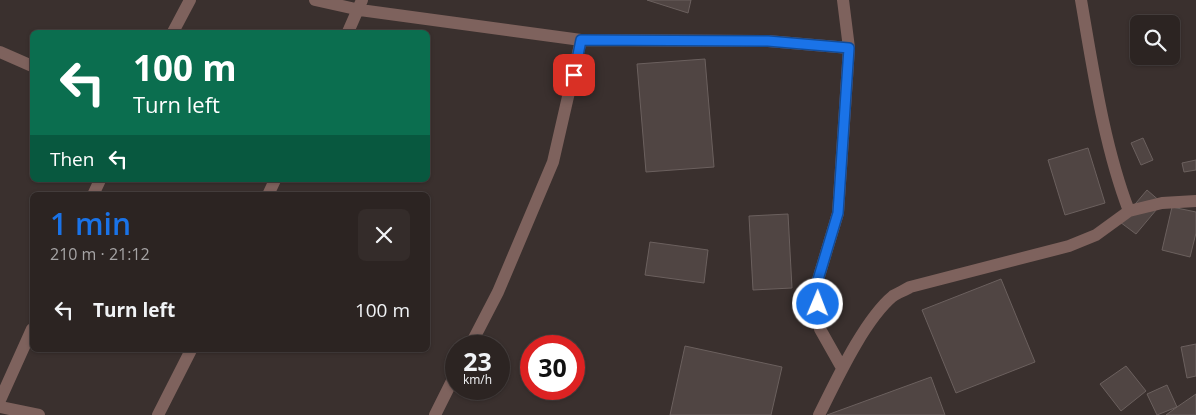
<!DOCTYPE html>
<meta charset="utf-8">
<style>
body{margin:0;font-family:"Open Sans",sans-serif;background:#342c2a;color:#f1f3f6;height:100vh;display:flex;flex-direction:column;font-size:19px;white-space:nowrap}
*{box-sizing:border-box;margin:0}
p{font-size:16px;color:#a6a4a5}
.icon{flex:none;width:28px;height:28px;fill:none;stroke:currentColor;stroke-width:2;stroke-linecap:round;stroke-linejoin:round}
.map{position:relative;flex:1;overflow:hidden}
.drawer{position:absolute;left:30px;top:192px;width:400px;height:160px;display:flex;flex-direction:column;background:#2c2422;border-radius:8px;box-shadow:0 1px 4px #0004,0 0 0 1px #484140}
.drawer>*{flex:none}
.guide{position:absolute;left:30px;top:30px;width:400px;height:152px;border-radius:8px;box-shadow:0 1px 4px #0004,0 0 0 1px #484140;background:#0b6e4f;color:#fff;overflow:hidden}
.fabs{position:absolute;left:1130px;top:15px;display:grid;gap:10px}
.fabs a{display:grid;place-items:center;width:50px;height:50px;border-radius:8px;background:#2c2422;box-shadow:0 1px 4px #0004,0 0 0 1px #484140;font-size:25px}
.speed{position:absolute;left:445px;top:335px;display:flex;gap:10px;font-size:25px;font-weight:700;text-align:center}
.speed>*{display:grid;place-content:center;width:65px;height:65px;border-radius:50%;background:#2c2422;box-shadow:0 1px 4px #0004,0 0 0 1px #484140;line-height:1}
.speed small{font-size:12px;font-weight:400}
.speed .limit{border:8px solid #d22;background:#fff;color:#111}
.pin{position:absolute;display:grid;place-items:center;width:42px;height:42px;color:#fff;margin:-21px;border-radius:10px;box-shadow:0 2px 8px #0006}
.me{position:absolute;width:55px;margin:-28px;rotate:1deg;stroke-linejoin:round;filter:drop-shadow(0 0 4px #0008)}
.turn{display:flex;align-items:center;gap:18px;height:105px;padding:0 20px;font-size:22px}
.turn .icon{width:65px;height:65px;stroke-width:2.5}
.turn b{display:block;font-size:35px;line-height:42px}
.then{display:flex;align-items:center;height:48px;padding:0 20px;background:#0003;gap:10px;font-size:19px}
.round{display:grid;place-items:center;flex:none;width:52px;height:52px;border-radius:8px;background:#342c2a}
.overview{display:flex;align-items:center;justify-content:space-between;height:85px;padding:0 20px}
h1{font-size:30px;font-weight:600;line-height:38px;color:#1a73e8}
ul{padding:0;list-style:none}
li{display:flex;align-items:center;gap:15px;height:65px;padding:0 20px}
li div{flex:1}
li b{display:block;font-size:19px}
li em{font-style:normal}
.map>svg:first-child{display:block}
.building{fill:#504543;stroke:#6b605e}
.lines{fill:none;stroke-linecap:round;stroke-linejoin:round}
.street{stroke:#7e625d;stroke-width:12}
.route-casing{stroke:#114b97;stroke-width:12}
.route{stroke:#1a73e8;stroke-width:9}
</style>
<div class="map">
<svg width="1196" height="415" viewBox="0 0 1196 415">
<rect width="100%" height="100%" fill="#3a302e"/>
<path class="building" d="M647,0H691L688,13Z
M705,59L714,167L646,172L637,64Z
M1143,138L1153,160L1141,165L1131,143Z
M1088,148L1105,203L1065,215L1048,160Z
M1196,160V170L1184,172L1182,163Z
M1147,190L1162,203L1136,234L1120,222Z
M1172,207L1196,212V233L1190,257L1162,250Z
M788,214L792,288L753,290L749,216Z
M650,242L708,250L704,283L645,275Z
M1001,279L1035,362L956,393L922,310Z
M1196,344V376L1187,378L1181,347Z
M685,346L782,367L771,415H670Z
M1126,366L1146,391L1121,411L1100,384Z
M931,377L945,415H827Z
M1167,385L1177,407L1157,415L1147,394Z
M1196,394V415H1166L1177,407Z"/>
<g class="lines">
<path class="street" d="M315,0L360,10L581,40L768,41L849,48
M173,32L190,0
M348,32L362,0
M0,52L32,66
M93,195L100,180
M268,195L275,180
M1129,211L1162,203L1196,201
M470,346L498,292L553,162L581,40
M842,368L820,329L817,283L838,213L849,48L843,0
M0,400L32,329
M0,407L39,415
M158,415L191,350
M435,415L456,373
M819,415C836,381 864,320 893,296C898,293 905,290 910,287L1069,246L1096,235L1129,211C1104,146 1093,69 1081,0"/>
</g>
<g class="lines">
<g class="route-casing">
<path id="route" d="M574,75L581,40L768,41L849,48L838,213L817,283L818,304"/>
</g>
<use href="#route" class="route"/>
</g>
</svg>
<div class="fabs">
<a><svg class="icon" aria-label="search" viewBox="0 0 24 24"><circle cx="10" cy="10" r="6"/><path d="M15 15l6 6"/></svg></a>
</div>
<div class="speed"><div>23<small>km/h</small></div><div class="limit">30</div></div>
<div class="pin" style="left:574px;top:75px;background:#d93025"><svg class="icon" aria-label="arrive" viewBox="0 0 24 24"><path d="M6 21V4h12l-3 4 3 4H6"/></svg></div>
<svg class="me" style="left:818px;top:304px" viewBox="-20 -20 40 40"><circle r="17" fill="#1a73e8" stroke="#fff" stroke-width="3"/><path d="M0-11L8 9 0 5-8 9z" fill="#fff"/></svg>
<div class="guide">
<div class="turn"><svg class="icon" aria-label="left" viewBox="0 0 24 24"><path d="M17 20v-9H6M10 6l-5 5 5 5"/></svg><div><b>100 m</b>Turn left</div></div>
<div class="then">Then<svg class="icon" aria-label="left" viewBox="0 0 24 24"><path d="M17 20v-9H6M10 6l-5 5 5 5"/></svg></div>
</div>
<section class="drawer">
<div class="overview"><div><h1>1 min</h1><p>210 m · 21:12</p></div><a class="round"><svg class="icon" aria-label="close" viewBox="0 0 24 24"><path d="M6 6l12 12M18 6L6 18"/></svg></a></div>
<ul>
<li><svg class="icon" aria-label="left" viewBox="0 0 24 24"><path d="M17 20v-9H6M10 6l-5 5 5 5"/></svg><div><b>Turn left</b></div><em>100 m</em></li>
</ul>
</section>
</div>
